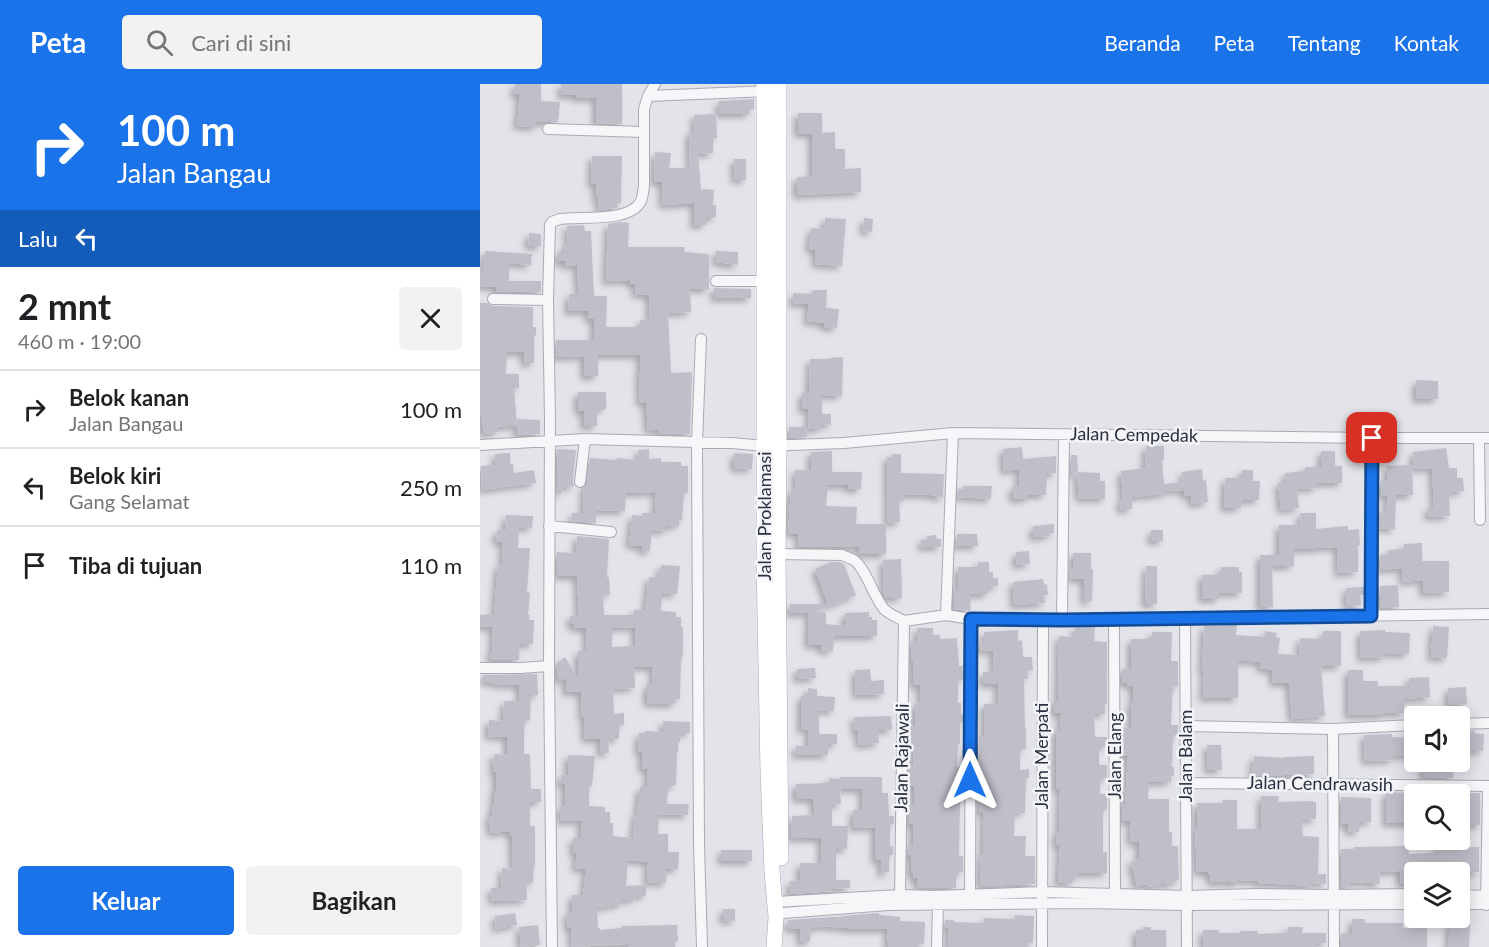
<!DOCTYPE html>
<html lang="id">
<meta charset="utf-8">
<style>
body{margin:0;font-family:Lato,sans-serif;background:#f2f2f2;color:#202124;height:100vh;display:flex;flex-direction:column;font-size:22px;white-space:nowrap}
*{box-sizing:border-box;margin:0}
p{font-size:20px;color:#757577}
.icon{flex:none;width:33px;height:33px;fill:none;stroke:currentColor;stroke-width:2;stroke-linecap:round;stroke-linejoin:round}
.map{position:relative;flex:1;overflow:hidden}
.drawer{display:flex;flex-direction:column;background:#fff;width:480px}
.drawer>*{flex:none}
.hud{background:#1a73e8;color:#fff;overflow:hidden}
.controls{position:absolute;left:924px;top:622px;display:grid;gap:12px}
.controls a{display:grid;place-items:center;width:66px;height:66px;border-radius:6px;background:#fff;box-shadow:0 3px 15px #0003;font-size:30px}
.pin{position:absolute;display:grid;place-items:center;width:51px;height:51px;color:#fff;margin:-26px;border-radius:12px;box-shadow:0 3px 9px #0006}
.me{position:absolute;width:66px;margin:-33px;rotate:0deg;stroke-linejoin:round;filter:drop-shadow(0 0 4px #0008)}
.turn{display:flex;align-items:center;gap:21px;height:126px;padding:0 18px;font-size:27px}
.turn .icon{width:78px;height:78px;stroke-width:2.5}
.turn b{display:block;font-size:42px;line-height:51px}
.then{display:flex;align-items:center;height:57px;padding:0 18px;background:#0003;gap:12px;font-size:22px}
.round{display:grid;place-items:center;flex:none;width:63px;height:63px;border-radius:6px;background:#f2f2f2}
.head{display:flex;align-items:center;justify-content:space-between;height:102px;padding:0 18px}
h1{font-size:36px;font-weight:700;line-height:45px}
.button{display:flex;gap:12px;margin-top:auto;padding:12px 18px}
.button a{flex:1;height:69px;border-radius:6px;background:#1a73e8;color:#fff;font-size:24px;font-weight:700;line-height:69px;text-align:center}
.button a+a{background:#f2f2f2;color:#202124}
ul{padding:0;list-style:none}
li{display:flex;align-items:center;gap:18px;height:78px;padding:0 18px;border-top:2px solid #e0e0e0}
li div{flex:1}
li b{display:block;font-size:22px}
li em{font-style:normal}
header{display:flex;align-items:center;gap:36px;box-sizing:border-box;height:84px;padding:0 30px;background:#1a73e8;color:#fff}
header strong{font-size:28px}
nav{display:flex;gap:33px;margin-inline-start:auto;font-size:21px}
.search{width:420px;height:54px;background:#f2f2f2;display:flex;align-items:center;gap:15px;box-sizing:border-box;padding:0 21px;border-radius:6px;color:#757577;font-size:22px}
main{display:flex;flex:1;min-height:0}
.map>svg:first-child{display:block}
.building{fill:#bebfc9;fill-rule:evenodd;filter:url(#shadow)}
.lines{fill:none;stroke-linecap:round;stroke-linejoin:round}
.street-casing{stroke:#a8aab4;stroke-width:12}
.secondary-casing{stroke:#a8aab4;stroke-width:16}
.street{stroke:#f6f6f9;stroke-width:10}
.secondary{stroke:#fff;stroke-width:15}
.route-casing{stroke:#114b97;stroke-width:15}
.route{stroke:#1a73e8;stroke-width:10}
.labels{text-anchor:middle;stroke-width:5;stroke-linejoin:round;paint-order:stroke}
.street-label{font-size:18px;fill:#2c2f41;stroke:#f3f4f7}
</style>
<header>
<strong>Peta</strong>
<div class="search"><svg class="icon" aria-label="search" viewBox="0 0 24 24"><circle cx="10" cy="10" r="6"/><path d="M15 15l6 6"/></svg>Cari di sini</div>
<nav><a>Beranda</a><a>Peta</a><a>Tentang</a><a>Kontak</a></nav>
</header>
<main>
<section class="drawer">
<div class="hud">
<div class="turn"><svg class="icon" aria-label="right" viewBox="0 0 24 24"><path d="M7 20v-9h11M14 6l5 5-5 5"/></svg><div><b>100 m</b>Jalan Bangau</div></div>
<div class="then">Lalu<svg class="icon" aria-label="left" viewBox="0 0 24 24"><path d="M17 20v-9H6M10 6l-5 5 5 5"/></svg></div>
</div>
<div class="head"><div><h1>2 mnt</h1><p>460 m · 19:00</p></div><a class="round"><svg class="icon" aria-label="close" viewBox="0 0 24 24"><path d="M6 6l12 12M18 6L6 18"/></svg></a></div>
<ul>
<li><svg class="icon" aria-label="right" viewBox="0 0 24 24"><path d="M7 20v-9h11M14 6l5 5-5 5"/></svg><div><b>Belok kanan</b><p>Jalan Bangau</p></div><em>100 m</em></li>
<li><svg class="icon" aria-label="left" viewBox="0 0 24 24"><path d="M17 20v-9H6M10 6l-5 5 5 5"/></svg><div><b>Belok kiri</b><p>Gang Selamat</p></div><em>250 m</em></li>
<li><svg class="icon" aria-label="arrive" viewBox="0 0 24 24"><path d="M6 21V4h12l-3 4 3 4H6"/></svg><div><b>Tiba di tujuan</b></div><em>110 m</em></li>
</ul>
<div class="button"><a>Keluar</a><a>Bagikan</a></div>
</section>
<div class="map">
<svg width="1009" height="863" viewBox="0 0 1009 863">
<defs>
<filter id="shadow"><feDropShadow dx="-4" dy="4" stdDeviation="3" flood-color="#0004"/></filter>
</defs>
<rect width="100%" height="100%" fill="#e3e4ea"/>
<path class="building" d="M35,0H61V17L80,18L78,38H56V43L37,42L40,10H34Z
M81,0H142V40L116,39V14H96V11H81Z
M274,15V25H269V30H239V17Z
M318,29H342V49L355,48V65H365V85L381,84V108L317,111V93L332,92V50H318Z
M236,30L237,54H233V69L218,70L221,105L234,106L233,121H236V133H226V141H214V119L183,121L182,98H174L175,68L191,69L189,84H210L209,48H215L214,31Z
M112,72H142L141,119H137V124L118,126L119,114H116V100H111Z
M254,75H266V96H255Z
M345,134L366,135L362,182L335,180L336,166L329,165L331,144L344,145Z
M384,134L393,135L392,148L383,147Z
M140,138L149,139L148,163H205L204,168L229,170V205H210L211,228L188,229L191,289L212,288L210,350L178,349V345L168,346L166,318L160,319L159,289L160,288V271H118V292H104V272L76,273V256H114V235H108V227H88L89,210H99L97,181L85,182V177H77V169H84V162L88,161L87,142L104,141L105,147H111L114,212H127L126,243H160V236L170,235L169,211L155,210L156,200H150V196L126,197L128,140Z
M49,149L61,150V162H48Z
M5,167L52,170L51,181L29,179V197H61V208H16V203L0,202V185H3Z
M236,167L258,168V181L236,178Z
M234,204L271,205V214H234Z
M333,206H347L346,224L359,225L357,244L344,243V239L327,237L329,220L313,219V209L332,210Z
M0,219H7L13,222L53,223V243H56V251L54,252V279H44V268H27L26,290H39V304L34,305L37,341L18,343V348L4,350L0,325Z
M363,273L362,312L342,311V330H351V341L341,340V345H328L329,325H322V309H329L330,275H349V274Z
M936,296L958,297V315H936Z
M98,308H126V325H117V342H104V327H98Z
M37,335L60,336V350L37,351Z
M309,343H326L327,353L309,354Z
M666,362H684V376H682L684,400L703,398L702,388L722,385L723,397L726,396L728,418L712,420L711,411L704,412V406L685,407V410L652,413V425L641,426L640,416H643L641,387L665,384Z
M542,363L543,375L576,372V389L567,390L566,411H548V415H533V402H539V385L524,387L523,365Z
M966,364L969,384H977V394H983L984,407L971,408L972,412H969L970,432L948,433V424H954L952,384L934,385L933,368Z
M77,365L96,366L93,397L94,403L83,402L82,409H77Z
M169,365V375L181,374V378H201V382H208V409H204L202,436H199V442L187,441V447L172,446L170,467H162V462L149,461L152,431L162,432V429H175L176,408L146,409L145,427L116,426V439L92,437V429H103L104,404L107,399L110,374L137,376V374L159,376L158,366Z
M352,367V388H382L381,405H368V401H348L346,422L377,423L376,440H406V470H379L380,463H318L319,450L308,449L311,405L316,406L315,386H331V368Z
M841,367H855V382H862V399H837V404L817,405L819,424L801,426L798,399L806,398L805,389L825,387V383H841Z
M30,369V380H33L34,389L54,386L56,399L2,406L1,382L16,381L15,370Z
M254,369L273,370L272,385L254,384Z
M412,370H421V389L464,390L463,414L451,411L424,410V416H419L420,438L408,439L407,373H412Z
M591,371H597L598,388L620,389V397H625V415L599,414L597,389L591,390Z
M932,381L933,411H916L915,445L899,444V429H906L908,412H902L901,397H907V382Z
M762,386H773V397H780L779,416H762L761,424H744L745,394H762Z
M483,402H512L511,415L478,413V405H483Z
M820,429H836V445L868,442V446L879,445L880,461H878V488L858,489L857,463L836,464V465H814V482H792L793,523H780V471H799V441H821Z
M26,431L53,432L52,444L39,443L38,464H50L47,508L50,509L48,531H50L49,536H54L53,560H40L39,576H44H7H10V569H12L13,543H0V531L14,530L18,481L22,482L23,458H16L17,446H25Z
M574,440V449H569V452L553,453V442Z
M671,446H683V457H671Z
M477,450H497L498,462H476Z
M456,451L457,455H461V463H441V456H447V452Z
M97,452L129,455L127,493H129L130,511H123L124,531H154V526H165L169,493L179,494L181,481L200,482L197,510L182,509L181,527L196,528V533H201V543H203V567L202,575H201L200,615H195V620L167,619V601H172L173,583H154L155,604L133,605L134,630L144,629V641H139V655H128L129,669H120V655H105L104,633H102L101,608H86V594L80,597L77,591V579L85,573L98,594V567H107L106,544H94V540H90V532H99L97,492H77V468L96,469ZM155,543V562L132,563V544Z
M942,459V477H969V508L943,509V496L923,498L922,484L901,486L900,471L908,470V466L924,465V460Z
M549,467L550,480L536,481V468Z
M593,469H611V485H613L612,517H604V495H590L591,485H593Z
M421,475L422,514H406L404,511L403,476Z
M351,478H360L364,480L376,511L332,529H309L310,520H348L335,485Z
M498,478H509V488H513V494H518V502L508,503V510H491L490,527L474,525V506H478V483H498Z
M666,482H677V520H665Z
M741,483H759V488H762V509H739V515H722V491L741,490Z
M563,495L564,501L567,500L568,511H564L565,519L534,521L533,498Z
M918,501L919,523L901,524L899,502L900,508V502Z
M884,503V511H880L881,521L867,522L866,504Z
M389,528V533H392V536H397V552H354L353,567L341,566V561H328L329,529H346V540L365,542V529Z
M757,541L756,551L784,553L785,547L797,549L796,553L800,554L798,570L819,571L820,554L843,555V547H861V582H841L845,632L812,635L809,599H793L792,586L780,584V578L758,576V614H723L724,587L722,586L724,542Z
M953,542L969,543L967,574L951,573Z
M595,543H615L614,557L627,558V620H625V630H614L615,653H627V662H619V681H627V694H620V710H627V726H623V768H627V789H598L597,794H592V799H578L580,761H576V748H579L580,705H576V646H580L581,629H574V617H578L579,552L595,553Z
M437,544H453V551H460V555L477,554L479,582H483V596H478V619H481V630H483V639H480V660H478L477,683H480V693H478L477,698V718H480L479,772H483V788H476V804L437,803V794H433V789H431V771H428V762H433V740H429L430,721H434V702H429V681H433L434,664L430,663L431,642H435V620L441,619L440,601H433V578H431V557H437Z
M538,546V557L542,556L543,573H552L553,586H547L548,595H544L545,645H546V665H540V686L549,685V694H546L545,729L535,728L534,752H546L545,772H555V800L500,802L501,770H503L504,734L503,728L499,727V718H502L501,685H498L499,652H504L505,633H504V620L518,619V600H503V588H514L513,566L501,567L500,558L504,557V548Z
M905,546V548L930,549L929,570L905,569V573L881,574L880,547Z
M672,548H692L691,577H698V603L693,602L691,641H698V651H693L692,683H694V692H691V698H669L668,715H689V748H692V762H698L699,796L687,801L686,799L668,803L667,800L657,802L651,777L659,775V758H650L651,737H642V720H645L648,672H642V644H651V618H653V602L647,601V599H642V585H651V555H672Z
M335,584L336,594L317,595V585Z
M390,585L391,597L404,596V610L376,611L375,586Z
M868,586H883V597H898V602H929V594L949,593L950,613L924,615V629H903V631H868Z
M57,590L58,611H51L50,636H45L44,654V670H49L50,671L51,705H61V718H50V742H55V782H54L53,799H46L47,816L12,817L11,804H21L22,784L33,785L32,752H30V747L11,749L9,732H12V721H14V707H16V688H13L14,670L27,671V653L8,652L9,636L23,637L24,617H40L39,601L14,600V599L2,596L3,591Z
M986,603L987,620L969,621L968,604Z
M328,604L337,605V612L355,613L354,627L339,626V650H357V660H348V671H316V662H328L329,645L321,646V612H327Z
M411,632L412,646H398L399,659L379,661L378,647H375L374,633Z
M183,637L210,638V649H201L200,658H198V668H197L196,701H190V704H188L187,720H209L208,731L179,730L178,750H188V768H199L198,785H187L186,799L167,798L168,778L148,776L146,802L166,801V812H155L156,815L142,816V820L117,824L118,844H120V846L142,844V842L197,841L198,857H195V863H148V860L92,863L91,844H88L87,829H92V811H103L106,785L95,784L97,769L93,768V754H101V736L81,737L80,723L85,722V700H80L81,691H88V671L115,672L112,702H109V722L125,723V728H130V739H133V752L153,754L155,731H157L160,703H167L168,685H162V668L158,667L159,649H165V647L183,648Z
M986,647H995L994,649L1004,650L1003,667L987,666L984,651H986Z
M912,650V653L934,654V672L913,671V676L885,677L884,651Z
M727,661H741L742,686H728Z
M774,672L805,674V673L834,672V690L803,691V692H772Z
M944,678H973V694H943Z
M360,693H402V709H408L409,732H414V740H410V762H413V771H409V788L401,789V776H395V743L373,744V726H382V705H360L361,720L352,721V742H368L367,765H356V796H370V804L353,805V807L310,810V797L320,796V779H341V754H311L312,732L335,731L333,715H316V700L349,699V694L360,695Z
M906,708L934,709V739H906Z
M980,709H1000V741H989V735H980Z
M781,712H799L798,718L833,717V718H836V735L822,736L823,752L839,753L838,790H846V800L831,799V802L778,799V797L758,796V799H750V798H731L730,791H728V788H717L715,744H717V719H743V716H757V745H781Z
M861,713L891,714V738H879V748L868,747V740H861Z
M970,761V764L999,763V788L956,789V786L933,787V800H921L920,787L899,788L900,800H891V798L870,799V802L861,803V765H874V763L928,762L929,770L956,769V762Z
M241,766H272V777H241Z
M243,825H255V837L243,836Z
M35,829L37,841L16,845L15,832Z
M399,829V831L420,833V837L445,838L444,860L437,859V863H408V858H407L408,845H368V844L339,842V844H331L330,858H320V845H308V836L353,833H362V832Z
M535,831L554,832L553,859H547V863H468L469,844H465V836H474V838L504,839V834L535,835Z
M872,835H885V839H923V844L947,843V863H861V849H872Z
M970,838L990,839L989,863H968Z
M58,841L60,861L41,863L39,843Z
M663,843H671V846H686V863H656V846H663Z
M808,843H823L822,849H846V859H836V863H723V846H739V849H760V847H778V850L801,849L808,848Z"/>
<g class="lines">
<g class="street-casing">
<path id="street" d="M168,12L175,0
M68,45L164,48
M236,197H285
M13,215L68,216
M221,255L217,358L219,761L222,863
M999,354L1000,436
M0,361L105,355L252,359L285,362L364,359L473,349L892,354H1009
M100,398L105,355
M69,442L131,448
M298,470L362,471C366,473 371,474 375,477C387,487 393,512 404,525C410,531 417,533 424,537
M466,531L473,349
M891,532L892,354
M705,533L707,863
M634,534L635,809
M582,536L584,350
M424,537L466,531L491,535L582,536L1009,530
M0,584H40L69,582
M980,640L1009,639
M706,642L853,645L934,641
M853,645L854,863
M706,699L1009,702
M490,810L491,535
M420,811L424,537
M980,811L1009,812
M295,818L420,811L454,812L562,808L707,812L777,810L854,811L934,810
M980,820H1009
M1006,821L1008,702
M296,833L303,829L408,821L603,819L706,821L934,820
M72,863L69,582L70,336L68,216L70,141L72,138L80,135C101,132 150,139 161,117C163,112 163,107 164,103V25L168,12L290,7
M457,863L458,821
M562,863L563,535"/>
</g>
<g class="secondary-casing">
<path id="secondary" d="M284,0V479L288,688L292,787L296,833L294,863
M299,0V361L298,470L301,774"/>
</g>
<use href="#street" class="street"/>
<use href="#secondary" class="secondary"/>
</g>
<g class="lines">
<g class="route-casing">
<path id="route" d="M490,696L491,535L582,536L891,532L892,354"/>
</g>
<use href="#route" class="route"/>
</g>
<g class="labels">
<g class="street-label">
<text transform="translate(654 351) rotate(1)" y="6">Jalan Cempedak</text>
<text transform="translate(285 432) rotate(-90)" y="6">Jalan Proklamasi</text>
<text transform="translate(562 672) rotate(-90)" y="6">Jalan Merpati</text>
<text transform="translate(635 672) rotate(-90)" y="6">Jalan Elang</text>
<text transform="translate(706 672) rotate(-90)" y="6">Jalan Balam</text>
<text transform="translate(422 674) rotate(-89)" y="6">Jalan Rajawali</text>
<text transform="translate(840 700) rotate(1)" y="6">Jalan Cendrawasih</text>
</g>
</g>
</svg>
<div class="controls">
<a><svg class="icon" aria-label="sound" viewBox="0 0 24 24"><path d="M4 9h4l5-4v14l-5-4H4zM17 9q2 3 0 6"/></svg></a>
<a><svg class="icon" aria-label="search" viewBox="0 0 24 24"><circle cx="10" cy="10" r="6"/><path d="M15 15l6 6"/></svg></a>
<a><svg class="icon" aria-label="layers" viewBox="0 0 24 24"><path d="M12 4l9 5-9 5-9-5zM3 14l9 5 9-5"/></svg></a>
</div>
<div class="pin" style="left:892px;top:354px;background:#d93025"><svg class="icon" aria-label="arrive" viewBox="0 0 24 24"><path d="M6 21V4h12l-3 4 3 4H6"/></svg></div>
<svg class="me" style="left:490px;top:696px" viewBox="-20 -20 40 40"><path d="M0-17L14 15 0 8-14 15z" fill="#1a73e8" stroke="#fff" stroke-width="4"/></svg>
</div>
</main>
